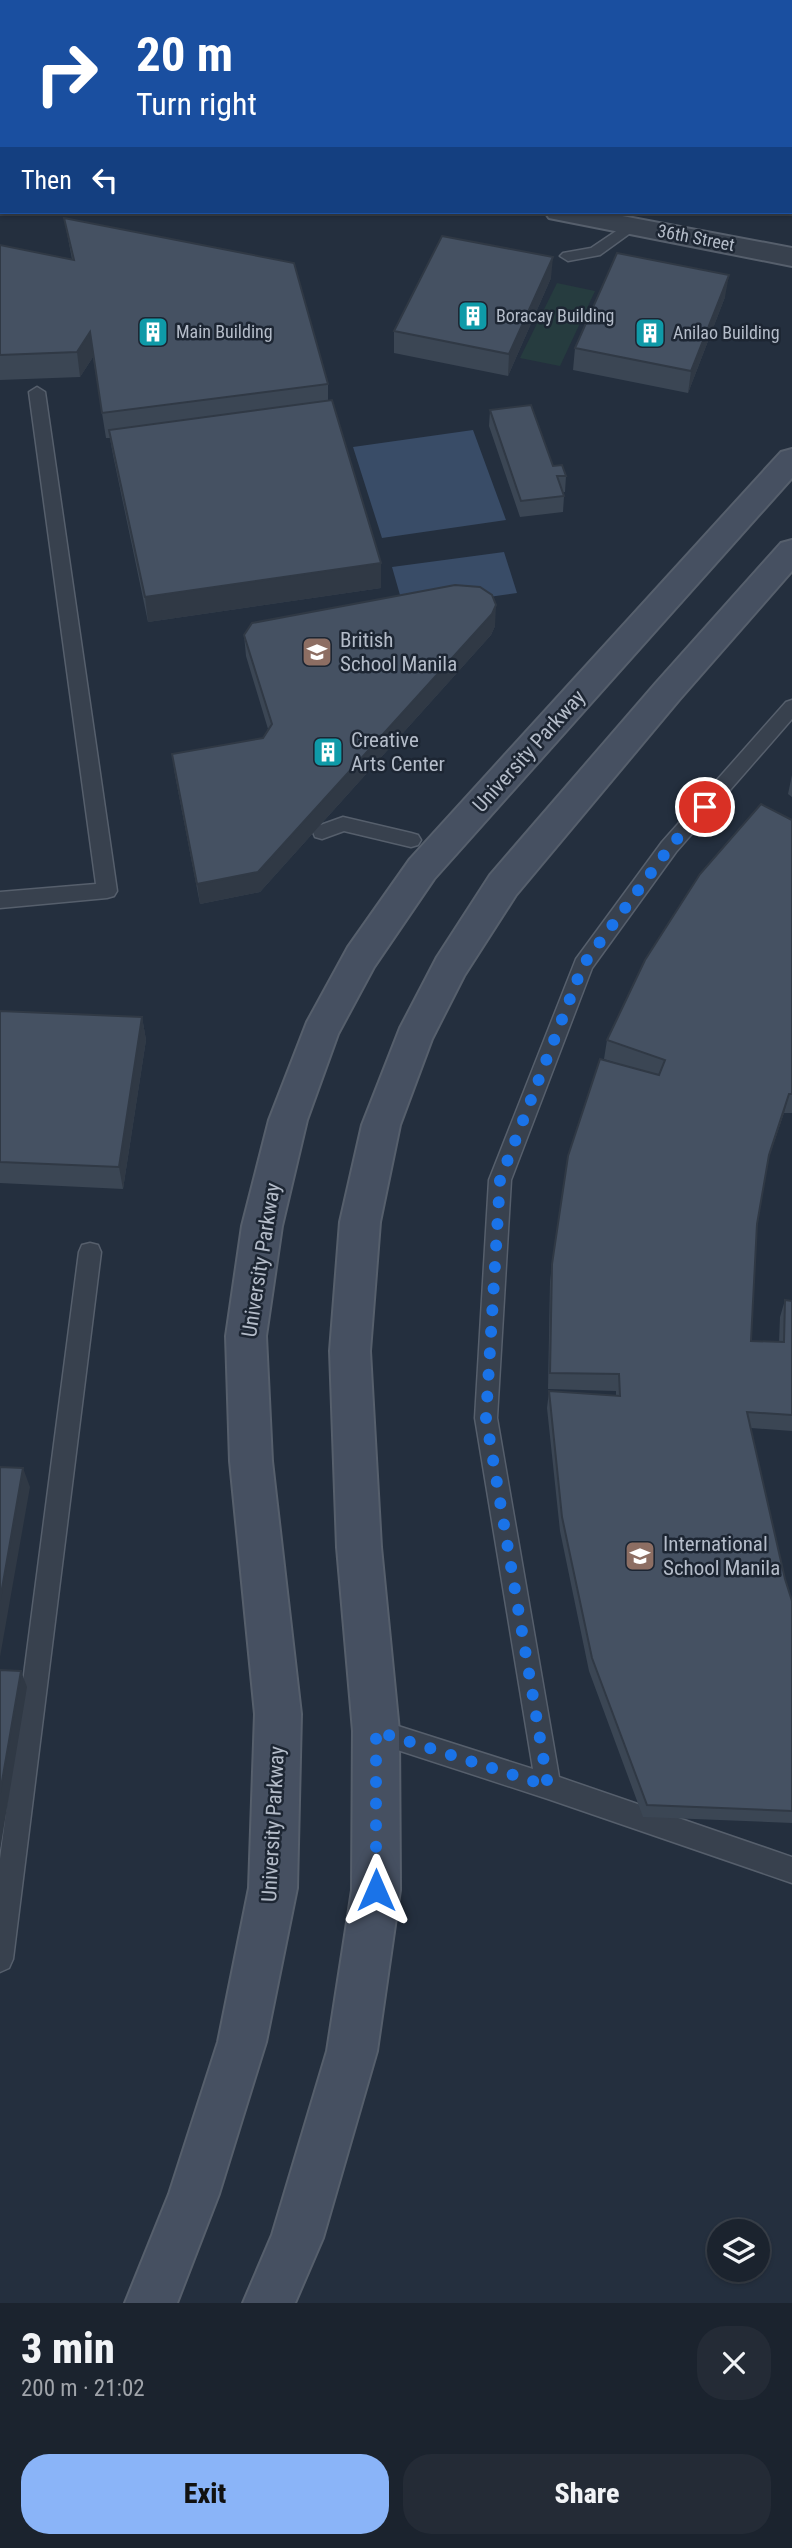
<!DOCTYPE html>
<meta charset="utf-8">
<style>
body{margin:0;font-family:"Roboto Condensed",sans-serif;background:#242b36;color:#f1f3f6;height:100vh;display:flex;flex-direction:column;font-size:26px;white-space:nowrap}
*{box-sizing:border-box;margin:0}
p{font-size:23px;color:#a0a4aa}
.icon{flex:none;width:38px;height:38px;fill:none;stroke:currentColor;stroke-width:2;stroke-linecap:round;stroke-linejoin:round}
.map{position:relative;height:2303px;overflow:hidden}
.drawer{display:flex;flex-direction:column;background:#1b232e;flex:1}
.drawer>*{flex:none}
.banner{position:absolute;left:0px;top:0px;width:793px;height:214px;box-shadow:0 2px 5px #0004,0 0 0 2px #39404a;background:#1a4fa0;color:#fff;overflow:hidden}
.tools{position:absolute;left:707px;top:2219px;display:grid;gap:14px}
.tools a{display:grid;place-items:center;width:63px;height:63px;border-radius:50%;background:#1b232e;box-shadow:0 2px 5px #0004,0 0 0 2px #39404a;font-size:35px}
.pin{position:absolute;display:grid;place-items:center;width:60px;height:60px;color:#fff;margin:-30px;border:4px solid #fff;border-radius:50%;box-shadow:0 2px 7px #0007}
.me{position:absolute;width:77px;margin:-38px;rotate:0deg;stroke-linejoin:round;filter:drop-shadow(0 0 5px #0008)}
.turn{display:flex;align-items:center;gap:24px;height:147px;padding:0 21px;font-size:32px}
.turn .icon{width:91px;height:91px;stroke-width:2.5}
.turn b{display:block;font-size:49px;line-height:60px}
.then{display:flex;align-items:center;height:66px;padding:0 21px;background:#0003;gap:14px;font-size:26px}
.round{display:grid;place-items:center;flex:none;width:74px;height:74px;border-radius:28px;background:#242b36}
.head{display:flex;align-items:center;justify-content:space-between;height:119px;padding:0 21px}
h1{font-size:42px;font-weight:800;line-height:52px}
.primary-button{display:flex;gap:14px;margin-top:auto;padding:14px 21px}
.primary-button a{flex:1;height:80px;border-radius:28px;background:#8ab4f8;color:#111;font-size:28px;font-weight:800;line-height:80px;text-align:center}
.primary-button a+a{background:#242b36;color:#f1f3f6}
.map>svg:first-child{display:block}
.green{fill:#263c3f}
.water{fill:#394c67}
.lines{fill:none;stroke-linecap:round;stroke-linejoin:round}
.service-casing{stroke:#565f6c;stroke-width:3}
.tertiary-casing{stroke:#565f6c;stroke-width:4}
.secondary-casing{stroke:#565f6c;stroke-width:4}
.service{fill:#38414e;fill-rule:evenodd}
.tertiary{fill:#38414e;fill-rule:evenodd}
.secondary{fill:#465061;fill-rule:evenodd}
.wall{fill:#3b4654}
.shaded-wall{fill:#303945}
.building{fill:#455162;stroke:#303945;stroke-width:2}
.route{stroke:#1a73e8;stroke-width:12;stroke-dasharray:0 21.6}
.labels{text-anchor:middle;stroke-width:5;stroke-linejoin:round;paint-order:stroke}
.far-street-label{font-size:18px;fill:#b4bcc9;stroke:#1d2633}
.far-poi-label{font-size:18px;fill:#b4bcc9;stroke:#1d2633;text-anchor:start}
.poi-label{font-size:21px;fill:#b4bcc9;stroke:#1d2633;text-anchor:start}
.street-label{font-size:21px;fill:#b4bcc9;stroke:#1d2633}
</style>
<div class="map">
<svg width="792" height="2303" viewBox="0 0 792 2303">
<rect width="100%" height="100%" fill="#242f3e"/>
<path class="green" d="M0,0H196L2,2V72Z
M557,283L595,291L560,366L520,358Z"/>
<path class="water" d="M473,430L506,520L382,538L353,447Z
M504,552L517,593L404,609L392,567Z"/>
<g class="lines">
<g class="service-casing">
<path id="service" d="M222,0H236V2H222Z
M631,221L636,223L639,226L636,229L600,255L568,261L560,256L563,253L591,248Z
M37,387L45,392L117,891L114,896L107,898L0,908V892L96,884L29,392Z
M792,700V719L676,852L592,968L511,1180L497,1418L559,1777L792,1857V1883L548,1799L376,1743L367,1740L364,1731L367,1722L376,1719L533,1769L475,1418L489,1180L576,959L662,842L786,702Z
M343,817L411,833L418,835L421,840L418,845L411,847L344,831L322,839L315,837L313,832L315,827Z
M90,1243L98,1245L101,1252L13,1959L9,1968L0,1972V1859L79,1252L82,1245Z"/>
</g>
<g class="tertiary-casing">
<path id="tertiary" d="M0,95H2V111H0Z
M545,212H601L792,248V266L559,220L549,218Z"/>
</g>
<g class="secondary-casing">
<path id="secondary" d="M792,449V478L434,879L374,967L338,1034L307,1120L282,1226L266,1336L272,1461L301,1714L297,1888L266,2042L219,2194L177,2303H125L169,2194L218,2042L249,1888L255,1714L230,1461L226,1336L242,1226L269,1120L307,1022L348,947L410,859L781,452Z
M792,540V571L679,700L516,895L464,976L432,1039L400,1125L380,1222L370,1351L381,1547L399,1731L400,1890L377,2051L323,2238L295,2303H243L272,2235L327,2051L352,1890L353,1731L337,1547L330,1351L340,1222L362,1125L400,1028L437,957L490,875L655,684L781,543Z"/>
</g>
<use href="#service" class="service"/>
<use href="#tertiary" class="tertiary"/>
<use href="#secondary" class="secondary"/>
</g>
<path class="wall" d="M466,0H792V100H791V2H466Z
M64,218L328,384V400L381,588L148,622L113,455L110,438H106L93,357L80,377L0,380V245L72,259Z
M551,278L508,376L394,353V331Z
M725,297L688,393L573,370L575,348Z
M490,410L553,466L566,476L565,492H563L564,496L563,512L520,517L489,426Z
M495,626L491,635L260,892L200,904L175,775L172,754L263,738L268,729L246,656L244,635Z
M792,775V797L788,794Z
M792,820V1113H784L767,1162L757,1224L751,1341L779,1342L780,1317L785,1300L792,1301V1431L751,1428L785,1579L792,1601V1823L643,1817L589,1671L560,1531L547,1408L549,1391L616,1396V1391L548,1389L550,1282L552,1264L622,1065L604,1059L607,1040Z
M0,1011L142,1017L146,1040L123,1189L0,1183Z"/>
<path class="shaded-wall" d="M553,257L551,278L508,376L509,354Z
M729,275L725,297L688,393L691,371Z
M90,332L93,357L80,377L77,352Z
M381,563V588L148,622L145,597Z
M496,605L495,626L491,635L260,892L200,904L197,884Z
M142,1017L146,1040L123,1189L119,1167Z
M789,1094L784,1113L764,1173L769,1155Z
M23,1468L30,1487L0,1657V1600Z
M21,1671L27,1687L0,1850V1793Z"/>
<path class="building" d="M430,0H449V2H430Z
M467,0H792V7H791V2H467Z
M791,27H792V78H791Z
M64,218L294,263L328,384L102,413L90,332L77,352L0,355V245L74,260Z
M442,236L553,257L509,354L394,331Z
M617,253L729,275L691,371L575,348Z
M332,400L381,563L145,597L109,430Z
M531,405L553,466L562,465L566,476H557L564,496L521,501L490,410Z
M455,585L480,587L492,595L496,605L492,614L258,872L197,884L172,754L263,738L272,724L244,635L252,623Z
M761,804L792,820V1094H789L769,1155L757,1224L751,1341L784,1342L785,1300L792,1301V1415L747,1412L785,1579L792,1601V1811L647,1805L592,1658L562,1517L549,1391L620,1396L619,1374L550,1373L552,1264L568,1156L600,1059L659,1075L665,1060L607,1040L645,960L700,874Z
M0,1011L142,1017L119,1167L0,1162Z
M0,1467L23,1468L0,1600Z
M0,1670L21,1671L0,1793Z"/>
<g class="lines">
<path class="route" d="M376,1890V1731L548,1786L486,1418L500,1180L583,965L670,847L705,807"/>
</g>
<defs>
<g id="building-square" transform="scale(1.575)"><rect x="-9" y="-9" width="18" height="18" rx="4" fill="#0f9aa8" stroke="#1d2633"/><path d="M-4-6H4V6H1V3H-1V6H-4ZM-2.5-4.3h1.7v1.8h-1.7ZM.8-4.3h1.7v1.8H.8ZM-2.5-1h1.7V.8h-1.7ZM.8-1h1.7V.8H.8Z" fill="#fff"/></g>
<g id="school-square" transform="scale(1.575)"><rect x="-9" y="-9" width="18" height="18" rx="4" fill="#8d6e63" stroke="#1d2633"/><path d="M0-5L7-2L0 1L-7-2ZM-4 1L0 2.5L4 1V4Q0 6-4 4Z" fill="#fff"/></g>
</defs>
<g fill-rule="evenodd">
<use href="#building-square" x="473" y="316"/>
<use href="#building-square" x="153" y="332"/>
<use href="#building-square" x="650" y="333"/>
<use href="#school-square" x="317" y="652"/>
<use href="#building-square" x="328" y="752"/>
<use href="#school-square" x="640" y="1556"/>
</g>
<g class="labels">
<g class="far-street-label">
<text transform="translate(696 238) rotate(11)" y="6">36th Street</text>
</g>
<g class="far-poi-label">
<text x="496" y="322">Boracay Building</text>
<text x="176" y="338">Main Building</text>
<text x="673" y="339">Anilao Building</text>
</g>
<g class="poi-label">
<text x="340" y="647">British<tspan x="340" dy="24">School Manila</tspan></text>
<text x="351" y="747">Creative<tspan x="351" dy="24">Arts Center</tspan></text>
<text x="663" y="1551">International<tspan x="663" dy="24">School Manila</tspan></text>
</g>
<g class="street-label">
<text transform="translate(529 751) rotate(-48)" y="7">University Parkway</text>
<text transform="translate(261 1260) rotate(-81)" y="7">University Parkway</text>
<text transform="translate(273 1824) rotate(-87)" y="7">University Parkway</text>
</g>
</g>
</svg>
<div class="tools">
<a><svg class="icon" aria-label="layers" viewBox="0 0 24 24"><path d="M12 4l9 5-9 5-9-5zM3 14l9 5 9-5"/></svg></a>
</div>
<div class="pin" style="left:705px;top:807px;background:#d93025"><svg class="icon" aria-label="arrive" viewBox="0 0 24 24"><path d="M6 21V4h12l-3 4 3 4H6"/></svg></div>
<svg class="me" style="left:376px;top:1890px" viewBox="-20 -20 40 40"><path d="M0-17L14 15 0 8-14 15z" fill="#1a73e8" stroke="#fff" stroke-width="4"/></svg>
<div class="banner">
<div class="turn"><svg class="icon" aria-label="right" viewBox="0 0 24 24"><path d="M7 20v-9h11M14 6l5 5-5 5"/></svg><div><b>20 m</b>Turn right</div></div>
<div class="then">Then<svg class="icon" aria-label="left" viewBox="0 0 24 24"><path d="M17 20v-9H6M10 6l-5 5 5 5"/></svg></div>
</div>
</div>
<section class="drawer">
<div class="head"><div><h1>3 min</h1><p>200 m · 21:02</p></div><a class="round"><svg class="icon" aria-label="close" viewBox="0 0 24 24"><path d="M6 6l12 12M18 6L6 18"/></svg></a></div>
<div class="primary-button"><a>Exit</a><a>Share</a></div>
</section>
